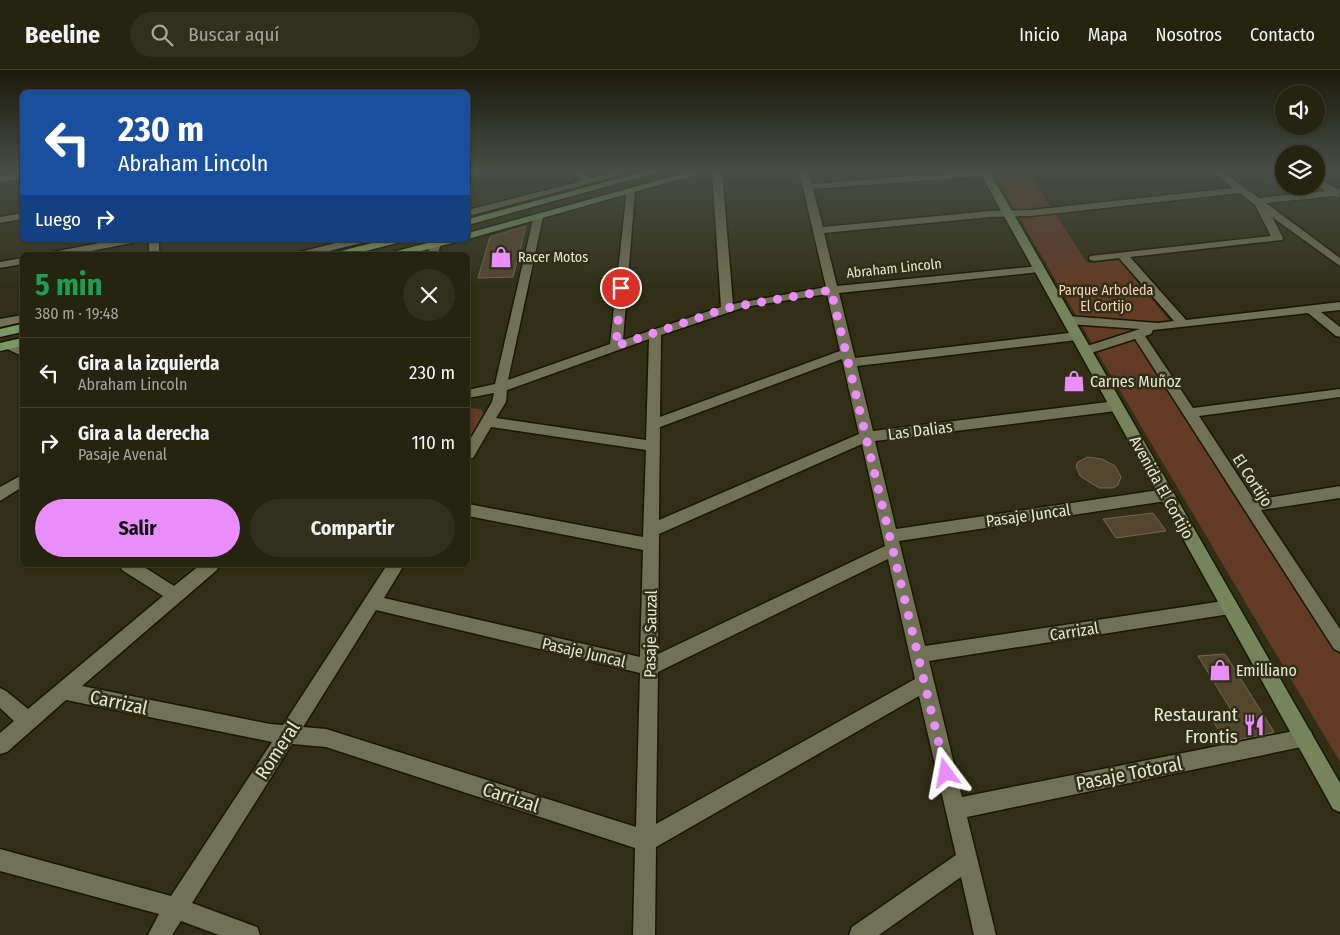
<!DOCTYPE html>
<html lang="es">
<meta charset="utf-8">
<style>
body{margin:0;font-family:"Fira Sans Condensed",sans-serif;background:#31301e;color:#f1f3f6;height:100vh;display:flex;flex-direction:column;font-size:19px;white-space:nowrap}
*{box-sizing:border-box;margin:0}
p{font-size:16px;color:#a3a49f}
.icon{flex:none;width:28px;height:28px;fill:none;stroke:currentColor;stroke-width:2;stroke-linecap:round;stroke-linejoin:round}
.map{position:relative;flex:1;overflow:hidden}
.side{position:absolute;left:20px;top:182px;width:450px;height:315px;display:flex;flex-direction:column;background:#252410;border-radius:8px;box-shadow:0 1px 4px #0004,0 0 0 1px #424130}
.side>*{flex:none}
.hud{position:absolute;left:20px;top:20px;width:450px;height:152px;border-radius:8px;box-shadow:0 1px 4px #0004,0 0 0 1px #424130;background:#1a4fa0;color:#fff;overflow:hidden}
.buttons{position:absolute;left:1275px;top:15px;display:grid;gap:10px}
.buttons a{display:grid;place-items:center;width:50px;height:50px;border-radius:50%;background:#252410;box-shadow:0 1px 4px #0004,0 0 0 1px #424130;font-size:25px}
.pin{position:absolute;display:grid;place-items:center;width:42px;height:42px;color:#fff;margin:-21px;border:2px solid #fff;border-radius:50%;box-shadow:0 1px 5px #0007}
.me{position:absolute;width:55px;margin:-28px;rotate:347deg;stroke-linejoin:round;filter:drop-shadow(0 0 4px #0008)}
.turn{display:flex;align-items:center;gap:18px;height:105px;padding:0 15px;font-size:22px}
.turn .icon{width:65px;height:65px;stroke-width:2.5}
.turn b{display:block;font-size:35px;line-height:42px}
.then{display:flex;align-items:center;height:48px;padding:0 15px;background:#0003;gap:10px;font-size:19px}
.round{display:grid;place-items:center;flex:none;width:52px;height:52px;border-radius:26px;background:#31301e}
.head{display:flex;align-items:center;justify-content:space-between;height:85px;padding:0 15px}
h1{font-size:30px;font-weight:700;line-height:38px;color:#1e9e55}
.primary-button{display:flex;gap:10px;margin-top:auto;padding:10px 15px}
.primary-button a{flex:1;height:58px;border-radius:30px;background:#ea8dfd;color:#111;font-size:20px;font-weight:700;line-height:58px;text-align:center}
.primary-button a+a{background:#31301e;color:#f1f3f6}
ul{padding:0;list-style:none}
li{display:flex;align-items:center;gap:15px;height:70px;padding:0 15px;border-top:1px solid #424130}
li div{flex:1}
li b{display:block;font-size:19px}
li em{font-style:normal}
header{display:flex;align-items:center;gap:30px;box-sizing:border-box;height:70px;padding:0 25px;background:#252410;border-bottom:1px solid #424130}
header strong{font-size:24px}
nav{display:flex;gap:28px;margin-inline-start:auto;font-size:18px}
.search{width:350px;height:45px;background:#31301e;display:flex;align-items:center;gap:12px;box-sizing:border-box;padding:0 18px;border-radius:28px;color:#a3a49f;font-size:19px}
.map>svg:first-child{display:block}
.green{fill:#643b25}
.building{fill:#55462e;stroke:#77674e}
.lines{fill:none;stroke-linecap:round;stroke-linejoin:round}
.street-casing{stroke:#191801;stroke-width:3}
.secondary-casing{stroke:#191801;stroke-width:3}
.primary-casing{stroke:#191801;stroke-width:3}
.street{fill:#717155;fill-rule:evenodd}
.secondary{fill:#76845c;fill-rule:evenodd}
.primary{fill:#7a9863;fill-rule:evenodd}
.route{stroke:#ea8dfd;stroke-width:9;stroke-dasharray:0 16.2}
.labels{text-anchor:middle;stroke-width:5;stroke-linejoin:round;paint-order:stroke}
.far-poi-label{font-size:14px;fill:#e5e5d5;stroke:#313016;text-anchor:start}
.far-street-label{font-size:14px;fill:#e5e5d5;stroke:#313016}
.far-park-label{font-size:14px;fill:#fbd0ba;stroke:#313016}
.poi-label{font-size:16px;fill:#e5e5d5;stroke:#313016;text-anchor:start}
.street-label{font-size:16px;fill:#e5e5d5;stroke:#313016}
.near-street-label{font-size:19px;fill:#e5e5d5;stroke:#313016}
.near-poi-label{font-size:19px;fill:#e5e5d5;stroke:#313016;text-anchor:end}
</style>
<header>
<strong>Beeline</strong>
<div class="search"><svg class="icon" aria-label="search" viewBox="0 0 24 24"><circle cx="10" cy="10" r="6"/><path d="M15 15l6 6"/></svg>Buscar aquí</div>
<nav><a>Inicio</a><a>Mapa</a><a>Nosotros</a><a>Contacto</a></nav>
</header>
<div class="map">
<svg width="1340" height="865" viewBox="0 0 1340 865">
<rect width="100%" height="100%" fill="#313016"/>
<path class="green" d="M993,101H1028L1087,193L1119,190L1170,251L1132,253L1340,584V692L1093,275Z
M468,338L481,339L484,345L468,370Z"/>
<path class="building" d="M526,156L513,207L478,208L490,167Z
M1087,387L1102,389L1115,396L1121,407L1118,415L1113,418H1099L1080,406L1076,396L1078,392Z
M1153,443L1166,461L1116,468L1103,449Z
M1225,584L1261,641L1274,662L1272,663L1227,672L1212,650L1233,643L1198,586Z"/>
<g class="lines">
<g class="street-casing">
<path id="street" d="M573,101H584L591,108L619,101H636L468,146V140L582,111Z
M712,101H722L733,234L826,217L799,101H809L812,114L972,101H988L990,103L985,106L813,119L823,157L990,141L1031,140L1233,118L1211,101H1222L1259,128L1326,121L1316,115V108L1340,120L1339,128L1335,126L1266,133L1340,188V196L1272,147L1283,168L1282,170L1130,187L1186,250L1340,232V240L1321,242L1340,257V267L1336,266L1308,243L1153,260L1151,264L1145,266L1193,338L1340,319V327L1199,346L1254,430L1340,416V428L1261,440L1340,559V582L1334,579L1135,269L1085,285L1079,281L1081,278L1140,259L1068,254L1062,250L1068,246L1158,253L1174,251L1119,188L1094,191L1090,190L1089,188L1090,186L1271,166L1255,135L1240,123L1031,146L990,147L824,163L837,216L1039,196L1045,199L1039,202L839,223L855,288L1077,262L1083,266L1077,270L857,296L873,361L1116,331L1121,333L1123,336L1121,339L1116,341L875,371L896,459L1166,419L1171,421L1173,425L1171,429L1166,431L899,471L925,576L1230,530L1236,532L1238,537L1236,542L1230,544L929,591L962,727L1304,659L1311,661L1313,668L1311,675L967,747L996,865H974L961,807L879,865H849L852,857L956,785L919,626L656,777L655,865H633L635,778L326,677L292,674L192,833L257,857L260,865H219L181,851L172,865H148L159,844L0,801V779L171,826L272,672L66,630L7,682L0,684V663L14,651L0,638V618L6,621L28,639L163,526L122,500L120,495H141L174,516L200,495H219L217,500L82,616L270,654L283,655L387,495H404L384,528L640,587L643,480L468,446V434L643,467L646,380L491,357L473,388L468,389V373L492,332L494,323L468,328V320L495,314L534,145L538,144L543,147L508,310L610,274L627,119H633L635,121L623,270L721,237ZM827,224L840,281L660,347L661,265L745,237ZM649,269L646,370L496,348L506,332L507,320ZM842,289L859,364L659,450L660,357ZM862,374L885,476L658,584L659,464ZM888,489L915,609L656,754L658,602ZM376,540L640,603L636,757L326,659L303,657Z
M22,143V149L0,153V147Z
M115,170H137L132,173L70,185H48L53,182Z
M149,170H159V185H149Z
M348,170H366L365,172L313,185H295L296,183Z
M436,171L441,174L437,185H427L431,174Z
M22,188V194L0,198V192Z
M22,245V252L0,257V249Z
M9,271L22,277V286L5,278L3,275L5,272Z
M22,405V417L0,431V417Z"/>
</g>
<g class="secondary-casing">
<path id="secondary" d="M979,101H989L1340,713V742L1333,739Z
M22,102V108L0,112V106Z"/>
</g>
<g class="primary-casing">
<path id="primary" d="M646,101H662L468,155V149Z
M692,101H708L468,169V163Z
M384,170H402L401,172L350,185H332L333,183Z
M439,170H457L456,172L406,185H388L389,183Z
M22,254V262L0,267V259Z
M22,268V276L0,281V273Z"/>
</g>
<use href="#street" class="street"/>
<use href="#secondary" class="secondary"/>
<use href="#primary" class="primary"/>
</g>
<linearGradient id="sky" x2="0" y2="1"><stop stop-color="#1b1a0c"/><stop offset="0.45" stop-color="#484e47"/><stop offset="1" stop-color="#484e47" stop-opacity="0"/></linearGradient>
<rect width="1340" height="222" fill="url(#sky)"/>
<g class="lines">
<path class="route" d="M621,218L616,276L727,238L831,220L946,703"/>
</g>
<defs>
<g id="shop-bare" transform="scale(1.725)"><path d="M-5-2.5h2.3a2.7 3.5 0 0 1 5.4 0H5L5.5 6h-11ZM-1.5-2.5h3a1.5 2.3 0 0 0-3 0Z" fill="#ea8dfd" stroke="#313016" stroke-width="2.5" paint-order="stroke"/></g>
<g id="restaurant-bare" transform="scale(1.725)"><path d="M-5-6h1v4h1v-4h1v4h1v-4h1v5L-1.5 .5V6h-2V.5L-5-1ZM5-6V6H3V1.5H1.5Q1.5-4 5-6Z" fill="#ea8dfd" stroke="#313016" stroke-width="2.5" paint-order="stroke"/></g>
</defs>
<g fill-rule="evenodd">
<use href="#shop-bare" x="501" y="187"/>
<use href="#shop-bare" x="1074" y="311"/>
<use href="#shop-bare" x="1220" y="600"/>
<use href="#restaurant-bare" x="1254" y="655"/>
</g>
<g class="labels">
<g class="far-poi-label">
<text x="518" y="192">Racer Motos</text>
</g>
<g class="far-street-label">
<text transform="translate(894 198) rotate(-6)" y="5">Abraham Lincoln</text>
</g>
<g class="far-park-label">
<text x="1106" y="225">Parque Arboleda<tspan x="1106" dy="16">El Cortijo</tspan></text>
</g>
<g class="poi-label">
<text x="1090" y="317">Carnes Muñoz</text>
<text x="1236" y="606">Emilliano</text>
</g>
<g class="street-label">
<text transform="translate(920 360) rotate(-7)" y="6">Las Dalias</text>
<text transform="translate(1253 410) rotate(57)" y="6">El Cortijo</text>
<text transform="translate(1162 417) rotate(61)" y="6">Avenida El Cortijo</text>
<text transform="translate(1028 445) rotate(-8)" y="6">Pasaje Juncal</text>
<text transform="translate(1074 561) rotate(-9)" y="6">Carrizal</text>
<text transform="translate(650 564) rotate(-89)" y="6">Pasaje Sauzal</text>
<text transform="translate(584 582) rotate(13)" y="6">Pasaje Juncal</text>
</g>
<g class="near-street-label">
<text transform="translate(119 632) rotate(12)" y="7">Carrizal</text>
<text transform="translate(277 680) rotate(-57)" y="7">Romeral</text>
<text transform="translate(1129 703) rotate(-11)" y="7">Pasaje Totoral</text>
<text transform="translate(511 727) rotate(18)" y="7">Carrizal</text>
</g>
<g class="near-poi-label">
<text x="1238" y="651">Restaurant<tspan x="1238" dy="22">Frontis</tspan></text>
</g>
</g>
</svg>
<div class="buttons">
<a><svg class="icon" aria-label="sound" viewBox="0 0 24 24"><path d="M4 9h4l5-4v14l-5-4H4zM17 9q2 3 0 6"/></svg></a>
<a><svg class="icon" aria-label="layers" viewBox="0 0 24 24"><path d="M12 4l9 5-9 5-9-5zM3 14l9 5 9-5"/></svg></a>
</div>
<div class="pin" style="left:621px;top:218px;background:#d93025"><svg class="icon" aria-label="arrive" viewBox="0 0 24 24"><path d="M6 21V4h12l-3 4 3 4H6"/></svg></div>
<svg class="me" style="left:946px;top:703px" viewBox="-20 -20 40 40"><path d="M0-17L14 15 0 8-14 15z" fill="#ea8dfd" stroke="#fff" stroke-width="4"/></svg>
<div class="hud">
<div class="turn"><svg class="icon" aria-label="left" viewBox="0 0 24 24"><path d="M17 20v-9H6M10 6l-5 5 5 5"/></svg><div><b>230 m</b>Abraham Lincoln</div></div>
<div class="then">Luego<svg class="icon" aria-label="right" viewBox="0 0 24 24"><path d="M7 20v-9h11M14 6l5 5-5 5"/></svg></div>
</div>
<section class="side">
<div class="head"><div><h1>5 min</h1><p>380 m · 19:48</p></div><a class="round"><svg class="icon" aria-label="close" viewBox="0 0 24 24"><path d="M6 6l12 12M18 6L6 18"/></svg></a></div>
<ul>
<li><svg class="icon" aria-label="left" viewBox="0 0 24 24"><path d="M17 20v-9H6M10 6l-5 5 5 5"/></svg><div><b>Gira a la izquierda</b><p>Abraham Lincoln</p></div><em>230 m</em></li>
<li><svg class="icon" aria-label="right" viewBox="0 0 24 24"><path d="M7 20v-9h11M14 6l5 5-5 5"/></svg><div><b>Gira a la derecha</b><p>Pasaje Avenal</p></div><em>110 m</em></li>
</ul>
<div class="primary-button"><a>Salir</a><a>Compartir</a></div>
</section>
</div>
